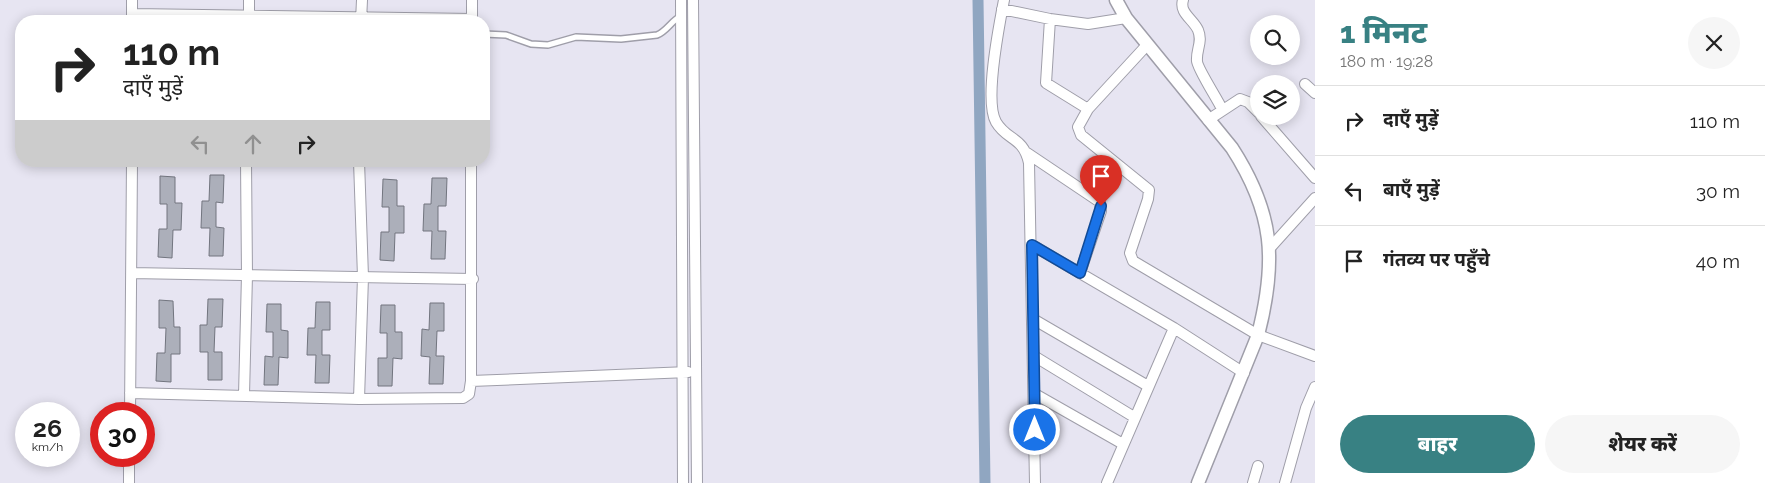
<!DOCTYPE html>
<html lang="hi">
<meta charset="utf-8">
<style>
body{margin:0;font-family:Raleway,"Noto Sans Devanagari",sans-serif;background:#f6f6f6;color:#222;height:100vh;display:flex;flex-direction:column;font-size:19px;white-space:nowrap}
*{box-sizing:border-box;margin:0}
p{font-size:16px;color:#767676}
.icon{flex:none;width:28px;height:28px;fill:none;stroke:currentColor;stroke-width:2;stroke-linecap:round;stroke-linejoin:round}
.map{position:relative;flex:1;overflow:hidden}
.panel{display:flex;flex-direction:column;background:#fff;width:450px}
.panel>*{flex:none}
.banner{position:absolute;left:15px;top:15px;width:475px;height:152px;border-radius:20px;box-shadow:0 2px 12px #0003;background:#fff;color:#222;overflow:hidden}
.fabs{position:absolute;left:1250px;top:15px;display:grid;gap:10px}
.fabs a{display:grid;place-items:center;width:50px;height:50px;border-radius:50%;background:#fff;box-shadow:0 2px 12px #0003;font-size:25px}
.speed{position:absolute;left:15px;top:402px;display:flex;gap:10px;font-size:25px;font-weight:700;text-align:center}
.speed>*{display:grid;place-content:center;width:65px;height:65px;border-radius:50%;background:#fff;box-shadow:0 2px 12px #0003;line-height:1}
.speed small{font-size:12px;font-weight:400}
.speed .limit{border:8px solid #d22;background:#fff;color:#111}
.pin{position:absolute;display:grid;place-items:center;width:42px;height:42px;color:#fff;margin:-51px -21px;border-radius:50% 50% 50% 0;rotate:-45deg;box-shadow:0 0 5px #0007}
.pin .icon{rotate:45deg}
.me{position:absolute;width:55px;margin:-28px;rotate:0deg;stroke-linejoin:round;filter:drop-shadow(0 0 4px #0008)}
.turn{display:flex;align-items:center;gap:18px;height:105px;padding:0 25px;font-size:22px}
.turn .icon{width:65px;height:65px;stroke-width:2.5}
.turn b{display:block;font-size:35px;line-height:42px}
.lanes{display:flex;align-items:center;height:48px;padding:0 25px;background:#0003;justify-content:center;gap:25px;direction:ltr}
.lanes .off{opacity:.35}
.round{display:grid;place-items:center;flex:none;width:52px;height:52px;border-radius:26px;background:#f6f6f6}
.summary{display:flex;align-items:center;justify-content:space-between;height:85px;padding:0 25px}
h1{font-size:30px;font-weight:800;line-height:38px;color:#388183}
.button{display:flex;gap:10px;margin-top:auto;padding:10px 25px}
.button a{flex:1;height:58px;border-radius:30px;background:#388183;color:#fff;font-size:20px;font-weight:800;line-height:58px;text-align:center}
.button a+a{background:#f6f6f6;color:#222}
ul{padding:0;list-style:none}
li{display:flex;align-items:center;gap:15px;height:70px;padding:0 25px;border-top:1px solid #e0e0e0}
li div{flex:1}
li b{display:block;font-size:19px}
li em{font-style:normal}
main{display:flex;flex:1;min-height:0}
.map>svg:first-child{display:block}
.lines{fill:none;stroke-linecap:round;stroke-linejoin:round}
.canal{stroke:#90a6c1;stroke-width:11}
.building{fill:#acafba;stroke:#72757f}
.service-casing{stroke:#9f9ea9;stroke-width:8}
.minor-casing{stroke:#9f9ea9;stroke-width:12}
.tertiary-casing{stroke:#9f9ea9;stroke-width:15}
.service{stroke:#fff;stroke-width:5}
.minor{stroke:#fff;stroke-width:10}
.tertiary{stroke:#fff;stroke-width:12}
.route-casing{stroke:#114b97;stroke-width:12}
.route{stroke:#1a73e8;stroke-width:9}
</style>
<main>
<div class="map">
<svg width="1315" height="483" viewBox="0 0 1315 483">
<rect width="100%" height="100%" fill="#e7e5f2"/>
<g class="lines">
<path class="canal" d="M978,0L985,483"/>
</g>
<path class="building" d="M210,175H224L223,203L216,202V227L224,228L223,256H209L210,228H201L202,201H209Z
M160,176L175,177V203H182L181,230H173L172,258L158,257L159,229H167V204H160Z
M432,178H447L446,206H438V231H446L445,259H431L432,231H423L424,204H431Z
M383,179L397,180V206H404V233H395L394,261L380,260L381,232H389V207H382Z
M208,299H223L222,327H215L214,352H222V380H208V352H200V325H207Z
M159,300L173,301L174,327H180V354H171V382L156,381L157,353H165L166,328H159Z
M316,302H330V330H322V355H330L329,383H315L316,355H307L308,328H315Z
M430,303H444V331H437L436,356H444L443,384H429L430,357L421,356L422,329L429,330Z
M267,304H281V330L288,331V358L279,357L278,385H264L265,356L273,357V332H266Z
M381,305H395V332H402V359L393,358L392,386H378V358H387V333H380Z"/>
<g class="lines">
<g class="service-casing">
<path id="service" d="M484,34L506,35L531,44L548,45L576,37L621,39L657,35C667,31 671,21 681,16"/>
</g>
<g class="minor-casing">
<path id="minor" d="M132,0V21
M249,0V20
M681,0L683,483
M693,0L697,483
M1004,0C999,26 984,101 996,122C1007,141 1023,136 1029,163L1035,483
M1183,0C1179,13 1193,19 1198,30C1203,42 1196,49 1197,61C1197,68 1218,100 1222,109
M1002,9L1050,19L1088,24L1126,18
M132,14L472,19
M1050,19L1046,83L1088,109
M361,21L362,0
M472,21V0
M1147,45L1088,109L1078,127L1081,135L1149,190L1148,199L1130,253L1133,261L1258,335L1315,356
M1305,84L1315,93
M1261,116L1315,178
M1208,120L1240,99L1248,102L1259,113
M1027,153L1100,202L1101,211L1080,273
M1032,245L1174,328L1244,373
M1270,248L1315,198
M131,273L473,279
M1033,319L1148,386
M1034,356L1134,417
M471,381L688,372
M130,393L359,399L463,398L469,394L471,381V161
M1035,394L1123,444
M244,395L247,275L246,161
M359,399L363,277L359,161
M130,414L132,161
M129,483V456
M1107,483L1174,328
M1253,483L1258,466
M1285,483L1306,408L1315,387"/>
</g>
<g class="tertiary-casing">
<path id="tertiary" d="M1116,0L1126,18L1232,148C1274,213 1277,261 1258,335L1198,483"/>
</g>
<use href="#service" class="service"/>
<use href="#minor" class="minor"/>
<use href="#tertiary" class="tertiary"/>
</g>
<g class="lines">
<g class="route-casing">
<path id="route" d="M1035,430L1032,245L1080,273L1101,206"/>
</g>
<use href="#route" class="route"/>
</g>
</svg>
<div class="fabs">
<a><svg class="icon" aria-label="search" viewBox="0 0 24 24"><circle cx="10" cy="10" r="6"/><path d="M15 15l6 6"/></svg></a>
<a><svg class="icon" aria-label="layers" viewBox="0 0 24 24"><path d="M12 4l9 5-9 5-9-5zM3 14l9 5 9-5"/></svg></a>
</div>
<div class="speed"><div>26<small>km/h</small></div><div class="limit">30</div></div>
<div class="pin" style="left:1101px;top:206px;background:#d93025"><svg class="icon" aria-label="arrive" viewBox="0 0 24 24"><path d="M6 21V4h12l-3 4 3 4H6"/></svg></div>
<svg class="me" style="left:1035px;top:430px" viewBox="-20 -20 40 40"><circle r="17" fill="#1a73e8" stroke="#fff" stroke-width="3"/><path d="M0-11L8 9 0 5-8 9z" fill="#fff"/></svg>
<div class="banner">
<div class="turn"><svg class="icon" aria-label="right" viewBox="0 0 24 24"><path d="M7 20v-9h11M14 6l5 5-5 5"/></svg><div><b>110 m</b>दाएँ मुड़ें</div></div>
<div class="lanes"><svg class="icon off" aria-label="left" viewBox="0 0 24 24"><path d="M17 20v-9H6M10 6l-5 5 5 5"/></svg><svg class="icon off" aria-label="ahead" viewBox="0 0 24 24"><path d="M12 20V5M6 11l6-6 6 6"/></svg><svg class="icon" aria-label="right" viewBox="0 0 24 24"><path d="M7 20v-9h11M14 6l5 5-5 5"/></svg></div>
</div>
</div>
<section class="panel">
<div class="summary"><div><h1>1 मिनट</h1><p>180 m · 19:28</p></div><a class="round"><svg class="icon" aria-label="close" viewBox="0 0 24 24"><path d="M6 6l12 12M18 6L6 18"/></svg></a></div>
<ul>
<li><svg class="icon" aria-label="right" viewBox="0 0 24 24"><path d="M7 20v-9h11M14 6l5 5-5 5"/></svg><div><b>दाएँ मुड़ें</b></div><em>110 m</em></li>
<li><svg class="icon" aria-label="left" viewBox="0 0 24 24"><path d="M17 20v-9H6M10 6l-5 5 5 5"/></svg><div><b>बाएँ मुड़ें</b></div><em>30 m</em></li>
<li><svg class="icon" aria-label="arrive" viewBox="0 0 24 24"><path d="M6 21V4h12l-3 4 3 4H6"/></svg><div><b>गंतव्य पर पहुँचे</b></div><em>40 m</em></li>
</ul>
<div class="button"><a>बाहर</a><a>शेयर करें</a></div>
</section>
</main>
